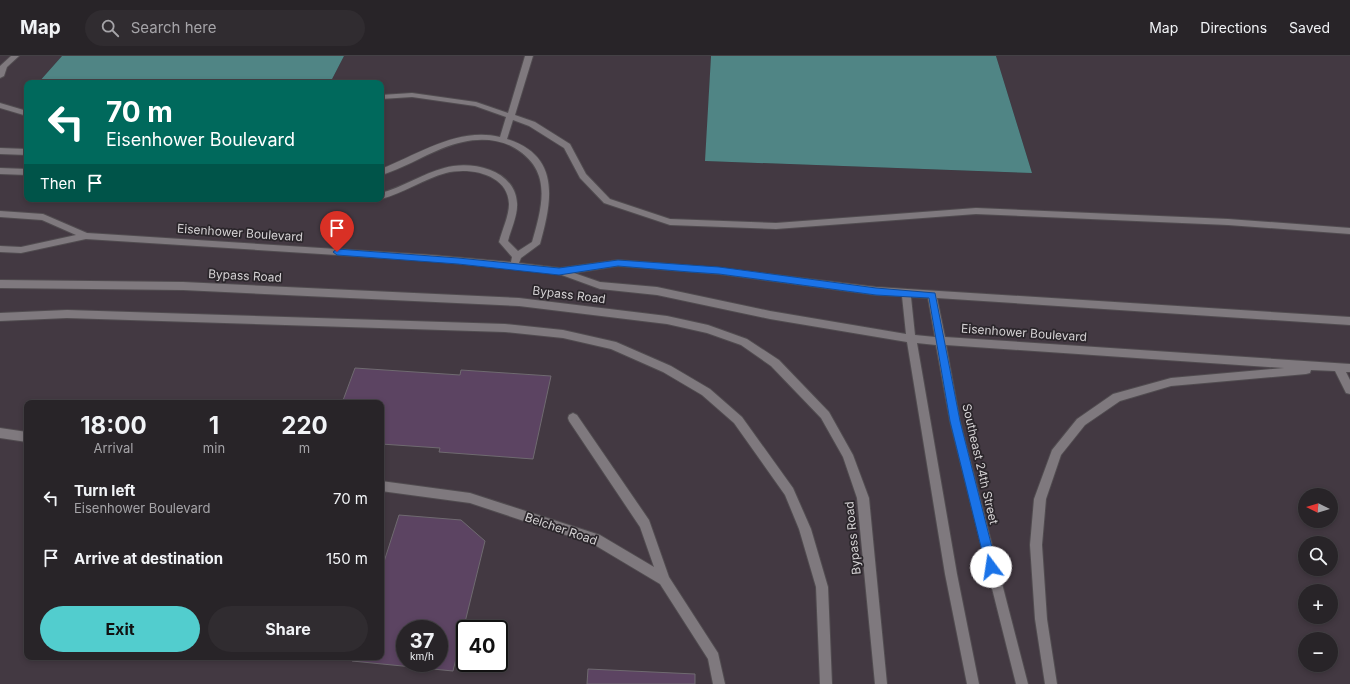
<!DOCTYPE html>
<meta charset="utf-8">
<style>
body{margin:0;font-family:Inter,sans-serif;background:#302c30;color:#f1f3f6;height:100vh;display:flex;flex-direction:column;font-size:15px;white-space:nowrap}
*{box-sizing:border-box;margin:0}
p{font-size:13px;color:#a5a4a8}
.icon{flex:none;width:22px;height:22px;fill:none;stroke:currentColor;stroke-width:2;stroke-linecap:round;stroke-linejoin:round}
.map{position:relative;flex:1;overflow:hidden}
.panel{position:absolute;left:24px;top:344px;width:360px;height:260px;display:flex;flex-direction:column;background:#282428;border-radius:8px;box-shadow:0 2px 6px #0003,0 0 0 1px #444145}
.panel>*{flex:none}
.hud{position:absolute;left:24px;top:24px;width:360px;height:122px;border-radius:8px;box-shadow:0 2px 6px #0003,0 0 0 1px #444145;background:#00695c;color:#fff;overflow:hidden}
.needle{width:26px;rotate:275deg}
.fabs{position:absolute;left:1298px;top:432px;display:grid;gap:8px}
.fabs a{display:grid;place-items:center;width:40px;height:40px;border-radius:50%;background:#282428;box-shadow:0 2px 6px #0003,0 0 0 1px #444145;font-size:20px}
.speed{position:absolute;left:396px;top:564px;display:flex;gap:8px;font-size:20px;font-weight:700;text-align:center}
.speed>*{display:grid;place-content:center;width:52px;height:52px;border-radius:50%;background:#282428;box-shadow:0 2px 6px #0003,0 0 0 1px #444145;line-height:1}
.speed small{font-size:10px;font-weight:400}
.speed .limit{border:2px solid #111;border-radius:6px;background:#fff;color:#111}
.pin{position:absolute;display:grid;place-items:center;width:34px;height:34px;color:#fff;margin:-41px -17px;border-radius:50% 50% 50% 0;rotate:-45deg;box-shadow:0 0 4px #0007}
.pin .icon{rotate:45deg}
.me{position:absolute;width:44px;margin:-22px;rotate:346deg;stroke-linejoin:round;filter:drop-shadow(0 0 3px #0008)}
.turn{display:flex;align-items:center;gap:14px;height:84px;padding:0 16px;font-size:18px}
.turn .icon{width:52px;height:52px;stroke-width:2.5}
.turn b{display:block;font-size:28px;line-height:34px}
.then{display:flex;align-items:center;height:38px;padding:0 16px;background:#0003;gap:8px;font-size:15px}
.eta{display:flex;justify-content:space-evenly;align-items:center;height:68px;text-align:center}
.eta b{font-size:24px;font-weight:700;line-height:28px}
.cta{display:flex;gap:8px;margin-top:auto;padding:8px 16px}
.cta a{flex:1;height:46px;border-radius:24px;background:#52cdce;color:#111;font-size:16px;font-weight:700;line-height:46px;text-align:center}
.cta a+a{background:#302c30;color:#f1f3f6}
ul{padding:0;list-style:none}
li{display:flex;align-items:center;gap:12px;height:60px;padding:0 16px}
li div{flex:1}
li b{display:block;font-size:15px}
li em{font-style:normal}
header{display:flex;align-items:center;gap:24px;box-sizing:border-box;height:56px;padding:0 20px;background:#282428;border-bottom:1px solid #444145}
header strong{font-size:19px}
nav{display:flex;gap:22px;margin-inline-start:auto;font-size:14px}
.search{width:280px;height:36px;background:#302c30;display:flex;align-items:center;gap:10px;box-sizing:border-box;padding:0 14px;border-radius:22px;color:#a5a4a8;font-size:15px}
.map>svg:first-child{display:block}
.built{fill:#433942;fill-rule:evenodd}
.water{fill:#508585}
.building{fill:#5c4462;stroke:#6f6a70;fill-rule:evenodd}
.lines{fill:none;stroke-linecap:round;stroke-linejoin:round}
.minor-casing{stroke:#514c50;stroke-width:2}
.minor{fill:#7f797e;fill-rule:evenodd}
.route{fill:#1a73e8;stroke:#114b97}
.labels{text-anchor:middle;stroke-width:3.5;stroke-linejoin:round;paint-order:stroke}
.street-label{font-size:12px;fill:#d5d2d4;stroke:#2b262b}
</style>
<header>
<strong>Map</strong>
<div class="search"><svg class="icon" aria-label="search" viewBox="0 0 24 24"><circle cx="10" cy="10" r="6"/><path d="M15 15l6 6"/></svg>Search here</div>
<nav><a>Map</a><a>Directions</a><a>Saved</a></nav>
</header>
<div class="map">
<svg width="1350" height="628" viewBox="0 0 1350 628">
<rect width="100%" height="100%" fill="#353035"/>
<path class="built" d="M0,0H62L38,27H27V143H381V27H330L344,0H711L706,105L1032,117L996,0H1350V628H0ZM27,347H381V601H27ZM1305,439H1331V465H1305ZM1305,487H1331V513H1305ZM1305,535H1331V561H1305ZM405,573H439V607H405ZM465,573H499V607H465ZM1305,583H1331V609H1305Z"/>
<path class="water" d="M62,0H344L330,27H38Z
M711,0H996L1032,117L705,105Z"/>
<path class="building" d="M355,312L460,319L461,314L551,320L533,403L439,396L440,392L381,388V347H342Z
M399,459L461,464L485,485L453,615L352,605L354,601H381V515ZM405,573H439V607H405Z
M588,613L695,618V628H587Z"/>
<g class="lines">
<g class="minor-casing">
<path id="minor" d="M11,0H19L7,11L4,20L0,22V10Z
M525,0H533L515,59L535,66L570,88L586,118L610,143L670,163L776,167L976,152L1228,163L1350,172V178L1228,169L976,158L776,173L670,169L604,147L580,122L564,92L529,70L513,64L507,83C561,100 552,145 540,188L521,202L519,207L560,212L618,204L719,212L876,231L1350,261V269L937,242L945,281L1350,308V316H1346L1350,324V338L1346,337L1335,315L1311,314L1310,317L1306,318L1171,330L1120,345L1085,369L1061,399L1046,443L1042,489L1047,563L1057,628H1045L1035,563L1030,489L1034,443L1052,394L1077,363L1113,338L1171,322L1284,312L946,289L960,365L1028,628H1016L950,365L936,289L917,287L957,518L979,628H967L945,518L907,286L770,263L657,239L600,233L559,218L514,213L431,205L86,183L21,197L0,196V190L21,191L76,179L42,164L0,161V155L43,158L87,177L431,199L511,206L512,201L499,186C502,174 509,160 509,148C508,118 470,111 446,117C424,123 404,137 381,143V137C403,131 422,118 444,112C470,104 515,113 517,147C518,159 511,173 508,185L518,195L532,186C543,148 553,112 511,90C497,83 479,82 463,86C434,92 409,111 381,119V113C419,98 458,71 500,81L506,61L475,50L412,41L381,43V39L412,37L476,46L508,57ZM618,210L719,218L876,239L902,240L906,278L770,255L657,231L600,226L574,217ZM911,241L928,242L935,281L915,279Z
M0,47L27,55V60L0,52Z
M0,92L27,93V99L0,98Z
M0,112L27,113V119L0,118Z
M0,224L183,226L519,242L667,260L708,269L747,283L779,304L829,356L853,399L869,442L887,628H875L857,442L843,401L821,362L771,310L741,289L707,277L667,268L519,250L183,234L0,232Z
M67,254L505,268L563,274L616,286L671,310L710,333L742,361L793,432L811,473L828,531L832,628H820L816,531L799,473L785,439L734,367L702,339L663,316L611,293L563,282L505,276L67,262L0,265V257Z
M573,357L577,359L649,464L669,521L718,597L725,628H713L708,603L660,528L593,488L470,447L381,435V425L470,437L600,479L654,511L640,471L569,365L568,362L569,359Z
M0,372L27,376V386L0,382Z"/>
</g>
<use href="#minor" class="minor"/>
</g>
<path class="route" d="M337,193L458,202L559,212L618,204L719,211L876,232L935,237L960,365L997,511L995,515L991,516L988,515L986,511L950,365L929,242L876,239L719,218L690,216L618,210L559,219L458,208L337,199L333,196Z"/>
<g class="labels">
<g class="street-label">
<text transform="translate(240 177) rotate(4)" y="4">Eisenhower Boulevard</text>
<text transform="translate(245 220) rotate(3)" y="4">Bypass Road</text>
<text transform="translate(569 239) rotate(7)" y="4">Bypass Road</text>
<text transform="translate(1024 277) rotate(4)" y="4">Eisenhower Boulevard</text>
<text transform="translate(980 408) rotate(77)" y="4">Southeast 24th Street</text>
<text transform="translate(561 473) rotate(19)" y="4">Belcher Road</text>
<text transform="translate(853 482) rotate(-96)" y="4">Bypass Road</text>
</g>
</g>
</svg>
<div class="fabs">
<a><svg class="needle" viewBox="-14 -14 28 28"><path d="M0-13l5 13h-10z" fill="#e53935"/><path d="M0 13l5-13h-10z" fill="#a5a4a8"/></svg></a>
<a><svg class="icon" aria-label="search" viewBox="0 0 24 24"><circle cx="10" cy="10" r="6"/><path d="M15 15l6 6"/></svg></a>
<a>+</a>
<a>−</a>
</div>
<div class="speed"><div>37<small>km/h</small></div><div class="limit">40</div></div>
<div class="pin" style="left:337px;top:196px;background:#d93025"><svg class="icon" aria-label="arrive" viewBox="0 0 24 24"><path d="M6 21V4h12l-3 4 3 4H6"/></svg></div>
<svg class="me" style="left:991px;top:511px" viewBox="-20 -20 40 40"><circle r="19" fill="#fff"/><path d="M0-13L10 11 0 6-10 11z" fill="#1a73e8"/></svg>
<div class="hud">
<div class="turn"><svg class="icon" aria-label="left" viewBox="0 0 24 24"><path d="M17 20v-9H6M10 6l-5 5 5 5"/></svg><div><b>70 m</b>Eisenhower Boulevard</div></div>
<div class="then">Then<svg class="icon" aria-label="arrive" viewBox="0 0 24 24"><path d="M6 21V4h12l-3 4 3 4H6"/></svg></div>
</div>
<section class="panel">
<div class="eta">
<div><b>18:00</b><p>Arrival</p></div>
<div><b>1</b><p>min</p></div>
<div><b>220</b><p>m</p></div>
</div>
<ul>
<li><svg class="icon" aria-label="left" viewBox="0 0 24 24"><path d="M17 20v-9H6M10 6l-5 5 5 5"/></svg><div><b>Turn left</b><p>Eisenhower Boulevard</p></div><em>70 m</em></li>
<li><svg class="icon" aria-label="arrive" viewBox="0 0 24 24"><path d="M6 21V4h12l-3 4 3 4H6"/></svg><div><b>Arrive at destination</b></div><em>150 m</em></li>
</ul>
<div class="cta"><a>Exit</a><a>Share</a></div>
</section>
</div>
